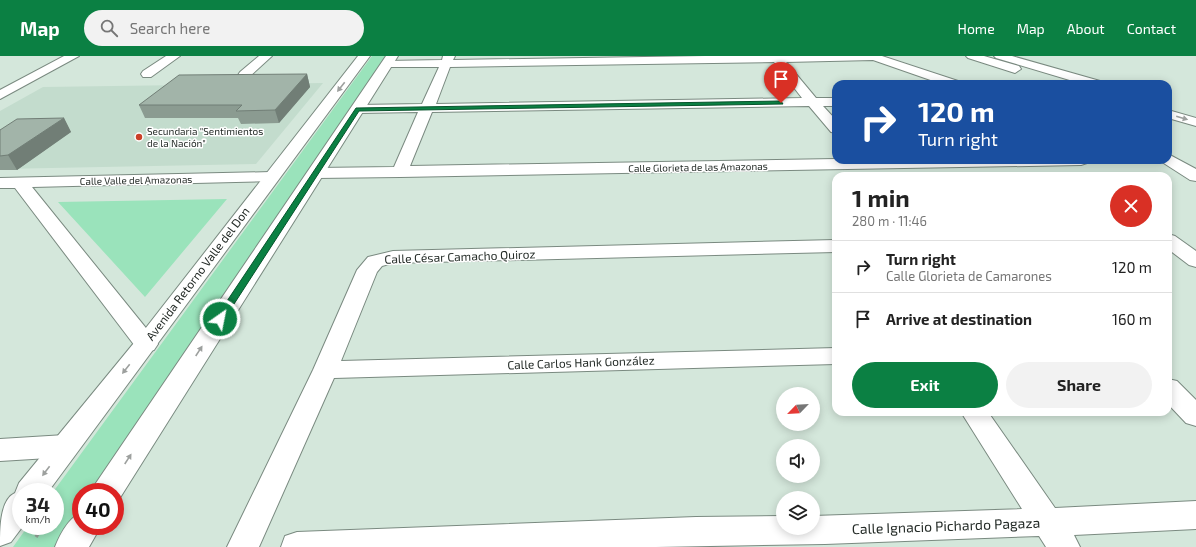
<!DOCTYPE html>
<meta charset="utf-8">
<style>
body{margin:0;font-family:"Exo 2",sans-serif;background:#f2f2f2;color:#222;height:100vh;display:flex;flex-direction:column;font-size:15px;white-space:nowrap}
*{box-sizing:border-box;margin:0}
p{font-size:13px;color:#767676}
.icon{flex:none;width:22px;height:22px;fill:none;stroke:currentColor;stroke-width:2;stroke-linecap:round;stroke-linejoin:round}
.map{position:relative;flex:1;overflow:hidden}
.details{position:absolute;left:832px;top:116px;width:340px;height:244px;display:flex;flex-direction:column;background:#fff;border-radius:12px;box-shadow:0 2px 10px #0003}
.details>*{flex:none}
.guide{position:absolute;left:832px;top:24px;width:340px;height:84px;border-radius:12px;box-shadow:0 2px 10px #0003;background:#1a4fa0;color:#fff;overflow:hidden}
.needle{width:26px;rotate:245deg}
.fabs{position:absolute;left:776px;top:331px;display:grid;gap:8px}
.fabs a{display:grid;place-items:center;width:44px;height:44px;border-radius:50%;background:#fff;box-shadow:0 2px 10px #0003;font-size:20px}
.speed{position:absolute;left:12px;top:427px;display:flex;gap:8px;font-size:20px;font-weight:700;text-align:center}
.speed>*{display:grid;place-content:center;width:52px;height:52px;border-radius:50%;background:#fff;box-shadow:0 2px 10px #0003;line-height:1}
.speed small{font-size:10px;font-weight:400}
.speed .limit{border:6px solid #d22;background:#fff;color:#111}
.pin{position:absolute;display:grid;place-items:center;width:34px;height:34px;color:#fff;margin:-41px -17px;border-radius:50% 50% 50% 0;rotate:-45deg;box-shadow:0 0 4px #0007}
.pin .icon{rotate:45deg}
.me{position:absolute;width:44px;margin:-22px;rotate:33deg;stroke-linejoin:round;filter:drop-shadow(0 0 3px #0008)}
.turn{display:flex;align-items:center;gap:14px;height:84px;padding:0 20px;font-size:18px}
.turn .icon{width:52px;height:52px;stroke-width:2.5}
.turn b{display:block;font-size:28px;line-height:34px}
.round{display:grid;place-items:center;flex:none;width:42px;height:42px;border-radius:21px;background:#f2f2f2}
.headline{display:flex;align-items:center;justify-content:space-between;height:68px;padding:0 20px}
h1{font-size:24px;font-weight:700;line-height:30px}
.primary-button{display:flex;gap:8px;margin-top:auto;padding:8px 20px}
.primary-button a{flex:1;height:46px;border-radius:24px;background:#0b8043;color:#fff;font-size:16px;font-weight:700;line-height:46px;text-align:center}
.primary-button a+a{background:#f2f2f2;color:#222}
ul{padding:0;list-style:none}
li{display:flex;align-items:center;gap:12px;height:52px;padding:0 20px;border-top:1px solid #e0e0e0}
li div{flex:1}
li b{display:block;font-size:15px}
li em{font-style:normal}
header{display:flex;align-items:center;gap:24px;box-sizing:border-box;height:56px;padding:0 20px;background:#0b8043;color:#fff}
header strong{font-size:19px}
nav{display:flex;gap:22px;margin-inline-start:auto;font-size:14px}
.search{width:280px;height:36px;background:#f2f2f2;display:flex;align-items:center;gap:10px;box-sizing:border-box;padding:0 14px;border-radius:22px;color:#767676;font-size:15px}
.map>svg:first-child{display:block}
.built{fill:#c3dccd}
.green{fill:#9ae3bb}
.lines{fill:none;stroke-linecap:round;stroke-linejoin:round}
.street-casing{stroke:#7a8a80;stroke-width:2}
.secondary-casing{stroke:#7a8a80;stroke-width:2}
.highway-casing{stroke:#7a8a80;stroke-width:2}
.path{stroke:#95a39a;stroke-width:3.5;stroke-dasharray:4 2.5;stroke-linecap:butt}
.street{fill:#fff;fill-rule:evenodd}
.secondary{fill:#fff;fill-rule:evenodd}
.highway{fill:#fff;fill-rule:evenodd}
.wall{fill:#8b9b91}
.shaded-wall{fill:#717e76}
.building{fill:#a2b4a9;stroke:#717e76}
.oneway{fill:#9da09e}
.route{fill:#0b8043;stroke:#07532c}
.poi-dot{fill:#cb4028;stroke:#fff;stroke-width:1.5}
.labels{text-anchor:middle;stroke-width:3;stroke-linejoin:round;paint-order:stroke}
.far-poi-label{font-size:10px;fill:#252c28;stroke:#fff;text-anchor:start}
.far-street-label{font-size:10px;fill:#252c28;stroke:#fff}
.street-label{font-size:12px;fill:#252c28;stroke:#fff}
.near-street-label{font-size:14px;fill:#252c28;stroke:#fff}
</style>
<header>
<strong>Map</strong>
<div class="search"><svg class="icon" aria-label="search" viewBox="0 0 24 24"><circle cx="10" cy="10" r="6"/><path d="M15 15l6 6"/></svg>Search here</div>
<nav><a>Home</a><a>Map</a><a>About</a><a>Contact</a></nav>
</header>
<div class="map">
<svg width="1196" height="491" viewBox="0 0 1196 491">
<rect width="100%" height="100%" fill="#d4e7db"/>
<path class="built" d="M323,27L256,108L0,113V55L43,31Z"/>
<path class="green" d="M372,0H389L97,436H81V459L60,491H13L28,470H55V436H53Z
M227,143L145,241L58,146Z"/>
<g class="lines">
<g class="street-casing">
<path id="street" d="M64,0H79L0,43V34Z
M166,0H180L151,21H143L141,18L143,15Z
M259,0H272L248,22H240L238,19L240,16Z
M443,0H455L453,4L705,0H882L958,25L960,28H942L873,4L786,6L816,42H836V50H823L836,64V77L831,76L809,50L432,56L410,110L836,103L1089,104L1087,107L1081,109L400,121L316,122L310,120L308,117L310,114L316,112L394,111L418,56L358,57L353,56L351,53L353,50L358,49L422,48L439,11H387L381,8L387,5L442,4ZM774,6L802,42L436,48L450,11Z
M1168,98L1196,113V125L1190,124L1162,106L1161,104H1168Z
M271,116L277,117L279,121L277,125L32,131L154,282L158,288L154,294L146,296L138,294L15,132H0V122Z
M1168,178L1175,180L1196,195V211L1189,209L1168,193Z
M836,184V196L393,207L382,210L377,216L341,305L836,292V308L334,322L259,491H227L313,314L357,214L368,201L393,195Z
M1168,323L1177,325L1196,344V370L1186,367L1168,348Z
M961,356H988L1055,452L1196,445V473L1074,479L1080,491H1046L1039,480L825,488L656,491H281L285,480L297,476L696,461L783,460V472H813V460L1022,453Z
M65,379L75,382L79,390L75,398L65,401L0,405V383Z"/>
</g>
<g class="secondary-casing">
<path id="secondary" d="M358,0H370L48,436H21V470H23L11,486L0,490C0,472 0,444 15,437L19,427L138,282Z
M386,0H398L118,445L115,446V436H92L96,427Z
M81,457V470H101L89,491H55C60,479 68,462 81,457Z"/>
</g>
<g class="highway-casing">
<path id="highway" d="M966,0H984L1019,10L1021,13L1015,17L968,2Z
M994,0H1012L1100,25L1102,28H1083L996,2Z
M1168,54L1196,62V70L1168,62Z"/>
</g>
<path class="path" d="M55,454L61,446
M36,481L43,470"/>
<use href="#street" class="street"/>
<use href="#secondary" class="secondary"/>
<use href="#highway" class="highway"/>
</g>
<path class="wall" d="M307,18L310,31L279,67L241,68L238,62H145L139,49Z
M64,62L71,76L17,114H0V74Z"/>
<path class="shaded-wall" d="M307,18L310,31L279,67L275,54Z
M64,62L71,76L17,114L8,99Z"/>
<path class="building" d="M307,18L275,54L236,55L242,49H139L179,19Z
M64,62L8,99L0,100V74L17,63Z"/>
<defs><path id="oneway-solid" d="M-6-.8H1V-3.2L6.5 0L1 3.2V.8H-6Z"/></defs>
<g class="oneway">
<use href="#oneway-solid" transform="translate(341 31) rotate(128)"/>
<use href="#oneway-solid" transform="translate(1182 62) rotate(16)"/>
<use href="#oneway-solid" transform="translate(199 295) rotate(-57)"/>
<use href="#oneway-solid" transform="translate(126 313) rotate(128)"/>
<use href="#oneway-solid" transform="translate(128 403) rotate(-57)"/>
<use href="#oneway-solid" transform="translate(46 415) rotate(127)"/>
</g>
<path class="route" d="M781,45L783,48L359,55L223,265H217L215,263L356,52Z"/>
<circle class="poi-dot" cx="139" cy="81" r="4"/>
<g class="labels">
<g class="far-poi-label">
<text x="147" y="79">Secundaria "Sentimientos<tspan x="147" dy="12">de la Nación"</tspan></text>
</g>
<g class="far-street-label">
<text transform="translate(698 111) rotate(-1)" y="4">Calle Glorieta de las Amazonas</text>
<text transform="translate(136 124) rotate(-1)" y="4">Calle Valle del Amazonas</text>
</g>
<g class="street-label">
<text transform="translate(460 201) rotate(-2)" y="4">Calle César Camacho Quiroz</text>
<text transform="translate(198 218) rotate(-53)" y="4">Avenida Retorno Valle del Don</text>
<text transform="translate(581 307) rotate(-2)" y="4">Calle Carlos Hank González</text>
</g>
<g class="near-street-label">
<text transform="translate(946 470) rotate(-2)" y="5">Calle Ignacio Pichardo Pagaza</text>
</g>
</g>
</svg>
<div class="fabs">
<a><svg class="needle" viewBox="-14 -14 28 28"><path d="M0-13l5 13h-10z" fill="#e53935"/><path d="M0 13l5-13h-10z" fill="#767676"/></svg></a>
<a><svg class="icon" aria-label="sound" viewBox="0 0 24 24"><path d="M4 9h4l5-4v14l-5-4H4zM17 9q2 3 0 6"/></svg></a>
<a><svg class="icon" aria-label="layers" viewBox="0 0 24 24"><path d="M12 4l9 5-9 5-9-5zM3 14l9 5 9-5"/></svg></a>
</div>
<div class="speed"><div>34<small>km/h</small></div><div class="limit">40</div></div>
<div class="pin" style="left:781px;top:47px;background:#d93025"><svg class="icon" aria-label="arrive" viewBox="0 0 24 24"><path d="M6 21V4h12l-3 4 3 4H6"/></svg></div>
<svg class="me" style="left:220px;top:263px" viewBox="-20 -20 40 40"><circle r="17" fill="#0b8043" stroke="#fff" stroke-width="3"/><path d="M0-11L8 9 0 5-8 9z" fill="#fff"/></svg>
<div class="guide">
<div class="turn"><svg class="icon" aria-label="right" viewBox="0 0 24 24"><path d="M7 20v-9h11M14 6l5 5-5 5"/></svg><div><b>120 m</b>Turn right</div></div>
</div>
<section class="details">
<div class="headline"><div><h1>1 min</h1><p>280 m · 11:46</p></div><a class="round" style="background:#d93025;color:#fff"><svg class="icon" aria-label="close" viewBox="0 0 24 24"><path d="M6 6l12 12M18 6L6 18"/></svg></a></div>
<ul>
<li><svg class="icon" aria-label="right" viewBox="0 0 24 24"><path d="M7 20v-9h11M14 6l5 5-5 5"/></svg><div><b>Turn right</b><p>Calle Glorieta de Camarones</p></div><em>120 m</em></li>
<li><svg class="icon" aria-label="arrive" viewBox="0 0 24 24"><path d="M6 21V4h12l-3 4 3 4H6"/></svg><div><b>Arrive at destination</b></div><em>160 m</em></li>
</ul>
<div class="primary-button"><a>Exit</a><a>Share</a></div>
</section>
</div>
